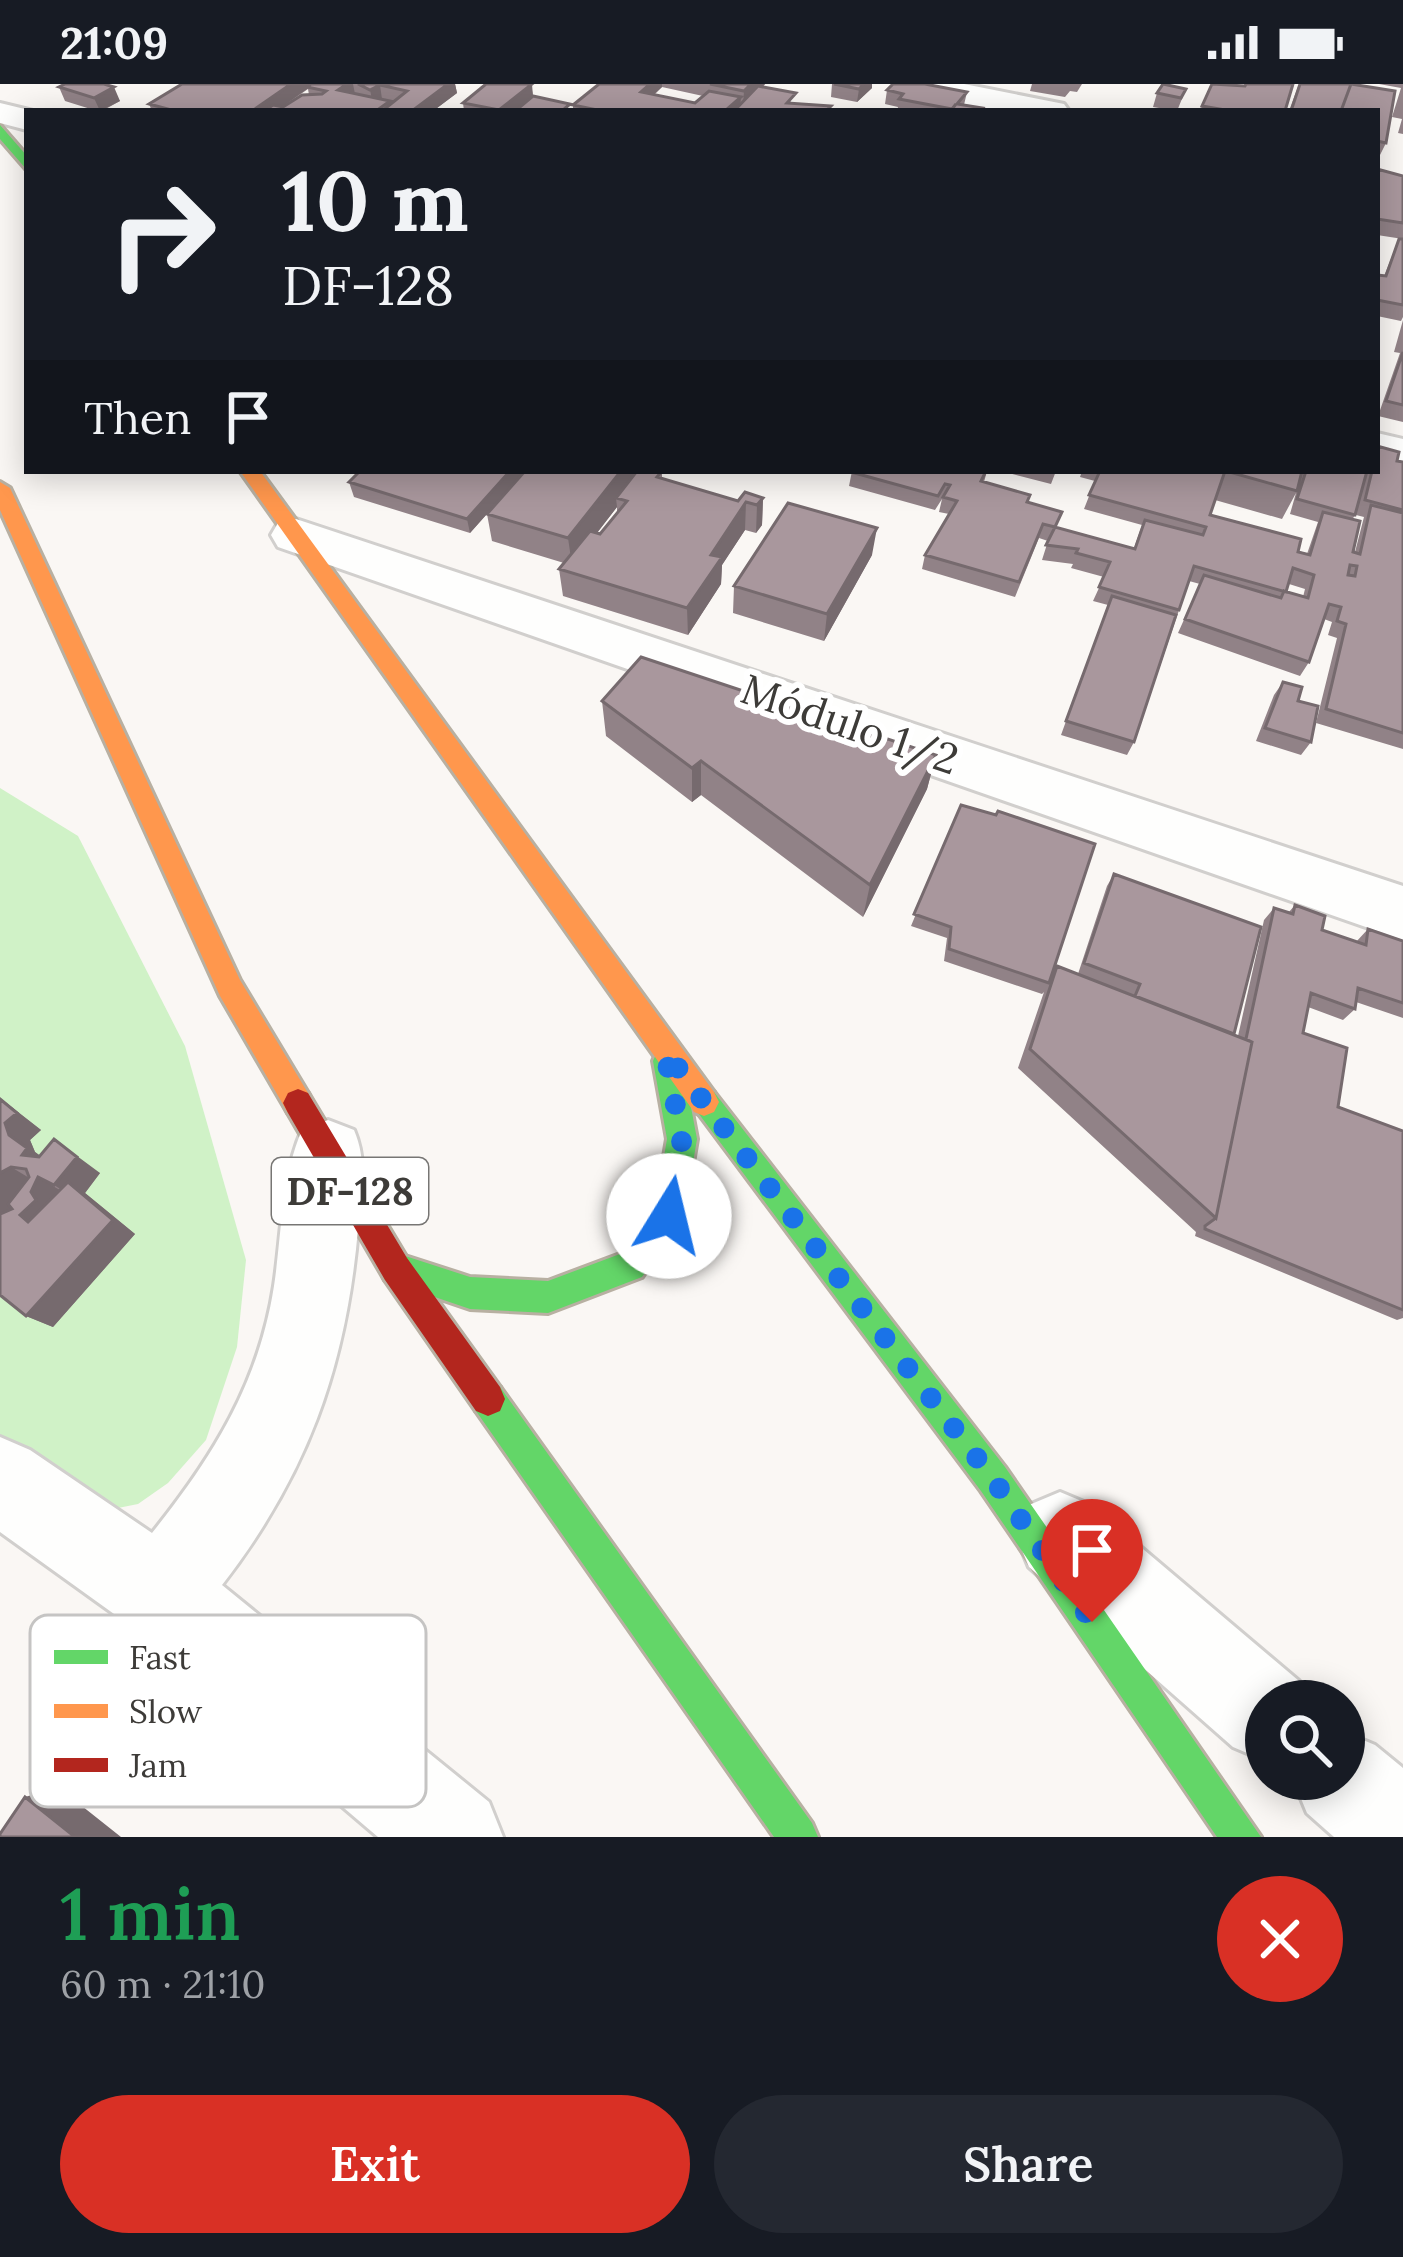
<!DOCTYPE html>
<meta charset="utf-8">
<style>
body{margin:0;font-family:Lora,serif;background:#242831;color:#f1f3f6;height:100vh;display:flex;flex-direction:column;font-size:45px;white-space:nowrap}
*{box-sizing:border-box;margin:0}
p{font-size:39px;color:#9ea1a6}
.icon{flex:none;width:66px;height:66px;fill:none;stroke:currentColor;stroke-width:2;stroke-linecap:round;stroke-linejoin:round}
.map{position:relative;height:1753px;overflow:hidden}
.panel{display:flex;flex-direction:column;background:#171b24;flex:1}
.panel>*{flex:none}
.guide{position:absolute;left:24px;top:24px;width:1356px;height:366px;border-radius:0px;box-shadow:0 6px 30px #0003;background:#171b24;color:#f1f3f6;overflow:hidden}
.controls{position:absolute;left:1245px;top:1596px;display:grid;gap:24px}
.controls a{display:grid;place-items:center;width:120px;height:120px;border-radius:50%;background:#171b24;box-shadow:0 6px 30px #0003;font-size:60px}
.pin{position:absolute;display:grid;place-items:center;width:102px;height:102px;color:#fff;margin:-123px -51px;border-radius:50% 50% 50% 0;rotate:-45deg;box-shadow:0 0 12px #0007}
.pin .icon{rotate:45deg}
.me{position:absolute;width:132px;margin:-66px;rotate:9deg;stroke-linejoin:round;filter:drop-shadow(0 0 9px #0008)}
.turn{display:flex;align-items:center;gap:42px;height:252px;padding:0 60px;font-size:54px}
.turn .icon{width:156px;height:156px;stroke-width:2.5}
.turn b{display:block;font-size:84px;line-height:102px}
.then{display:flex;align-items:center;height:114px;padding:0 60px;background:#0003;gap:24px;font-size:45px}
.round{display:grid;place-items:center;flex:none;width:126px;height:126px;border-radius:63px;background:#242831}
.overview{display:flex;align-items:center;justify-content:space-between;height:204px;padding:0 60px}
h1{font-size:72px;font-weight:600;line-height:90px;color:#1e9e55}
.cta{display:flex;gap:24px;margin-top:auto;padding:24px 60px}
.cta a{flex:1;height:138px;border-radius:72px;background:#d93025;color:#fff;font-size:48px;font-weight:600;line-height:138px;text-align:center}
.cta a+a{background:#242831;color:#f1f3f6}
.status{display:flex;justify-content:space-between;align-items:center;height:84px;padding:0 60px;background:#171b24;direction:ltr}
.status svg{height:33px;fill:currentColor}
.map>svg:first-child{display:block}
.green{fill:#d0f2c7}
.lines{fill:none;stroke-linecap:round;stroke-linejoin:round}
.street-casing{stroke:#d1cfcd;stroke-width:6}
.fast-casing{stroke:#b8b0a2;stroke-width:6}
.slow-casing{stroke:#b8b0a2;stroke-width:6}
.jam-casing{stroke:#b8b0a2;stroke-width:6}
.street{fill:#fefefd;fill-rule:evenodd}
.fast{fill:#63d668;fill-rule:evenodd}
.slow{fill:#ff974d;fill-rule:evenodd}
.jam{fill:#b3261e;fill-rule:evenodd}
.wall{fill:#918287;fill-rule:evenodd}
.shaded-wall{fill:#766a6e}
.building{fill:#a9979d;stroke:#766a6e;stroke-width:3;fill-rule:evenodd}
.route{stroke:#1a73e8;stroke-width:21;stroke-dasharray:0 37.8}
.labels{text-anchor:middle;stroke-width:12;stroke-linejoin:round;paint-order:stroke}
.shield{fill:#fff;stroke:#777674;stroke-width:3}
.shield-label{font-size:39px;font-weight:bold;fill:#3d3b38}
.street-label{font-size:42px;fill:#3d3b38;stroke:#fff}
.key{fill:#fff;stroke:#c5c4c3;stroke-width:3}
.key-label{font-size:33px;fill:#3d3b38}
</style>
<div class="status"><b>21:09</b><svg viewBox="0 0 49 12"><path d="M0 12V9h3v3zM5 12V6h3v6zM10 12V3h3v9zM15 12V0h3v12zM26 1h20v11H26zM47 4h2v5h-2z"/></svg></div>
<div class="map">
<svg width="1403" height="1753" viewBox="0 0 1403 1753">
<rect width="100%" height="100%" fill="#faf7f4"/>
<path class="green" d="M0,704L78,752L185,962L246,1176L237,1263L206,1356L168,1399L138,1420L103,1427L0,1351Z"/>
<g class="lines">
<g class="street-casing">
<path id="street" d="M895,0H964L1064,20L1069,27H999L900,7Z
M0,19L33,27H27V46L0,39Z
M1377,349L1403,355V383L1377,377Z
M296,435L1403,802V856L278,463L271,451L278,439Z
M328,1036L354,1046C368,1079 361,1110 358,1145C346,1283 307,1391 222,1501L489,1718L503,1753H378L128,1540L0,1448V1353L30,1366L152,1449C213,1373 259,1299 274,1202C282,1150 281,1094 302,1046Z
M1060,1408L1091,1421L1299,1597L1308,1617H1266V1677L1233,1663L1029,1483L1016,1452L1029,1421Z
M1344,1648L1375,1661L1403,1684V1753H1334L1307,1729L1293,1695H1344Z"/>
</g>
<g class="fast-casing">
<path id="fast" d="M0,41L27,72V86L0,55Z
M667,964L677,968L689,1018L694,1008L704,1004L714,1008L1005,1383L1261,1753H1217L981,1407L690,1018L697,1055L684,1132L642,1193L548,1229L470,1225L385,1196L380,1185L385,1174L396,1169L470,1193L548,1197L620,1170L655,1126L667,1055L653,977L657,968Z
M488,1298L500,1303L812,1739L818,1753H774L476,1327L471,1315L476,1303Z"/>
</g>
<g class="slow-casing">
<path id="slow" d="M240,387H260L714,1008L719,1018L714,1028L704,1032L694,1028Z
M0,398L10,404L240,896L308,1009L313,1019L308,1029L298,1033L288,1029L220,912L0,426Z"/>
</g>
<g class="jam-casing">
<path id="jam" d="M298,1005L308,1009L407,1174L500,1303L505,1315L500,1327L488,1332L476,1327L385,1196L288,1029L283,1019L288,1009Z"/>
</g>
<use href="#street" class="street"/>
<use href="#fast" class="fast"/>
<use href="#slow" class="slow"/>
<use href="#jam" class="jam"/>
</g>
<path class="wall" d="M65,0H107L106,1L120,17L102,27H97L65,17L59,3Z
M182,0H455L457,9L433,27H152L149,20ZM308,5L309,11L282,23Z
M531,0L533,12L571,27H464L463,19Z
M599,0H765L763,3L795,20L831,22V27H573V21ZM662,3L703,12L695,19L654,11Z
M832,0H872V4L857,18L831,13Z
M1032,0H1082L1077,8L1070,7L1065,13L1030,7Z
M1299,0H1355L1395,7L1386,59L1379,73L1377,72V27H1289Z
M1379,0H1403V50L1398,49L1402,35L1392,33L1401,4Z
M1186,5L1177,27L1153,23L1157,9Z
M887,6L967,8L964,21L982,27H897L898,23L885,20Z
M1202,22L1285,27H1200Z
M1377,85L1403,92V155L1377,151Z
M1399,155H1403V233L1401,237L1377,232V191L1384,192Z
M1403,236V338L1378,332L1400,269L1394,268Z
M1397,377L1403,378V665L1316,639L1337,554L1328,551L1332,538L1324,535L1309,578L1300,592L1178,549L1200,500L1189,497L1134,658L1127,671L1061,651L1108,521L1093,517L1104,493L1071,484L1073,480L1042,476L1048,457L1039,454L1015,513L922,485L925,471L949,430L939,428L942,415L935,426L849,402L852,387H987L984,398L1030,411L1028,418L1057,444L1134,464L1142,441L1084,425L1095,397L1080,393L1082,387H1377ZM1296,409L1290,430L1318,438L1307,470L1210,431L1215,416L1282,435ZM1356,431L1364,433L1355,468L1352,435ZM1289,500L1305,505L1303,513L1286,508Z
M351,387H662V395L738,417L763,414L762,441L756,449L745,446L722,481L721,500L688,551L563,512L559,485L564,479L492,457L487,430L470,449L354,413L349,398L357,391ZM617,423V428L600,450L597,449Z
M1001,387H1056L1051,400Z
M872,471L824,557L733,529L734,502Z
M1283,598L1298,617L1311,658L1301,671L1256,657L1274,611Z
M602,617L936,671L927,705L863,833L701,711L692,718L606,652Z
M961,721L1050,895L1057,882L1078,890L1107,802L1114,790L1234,950L1238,952L1264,836L1274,824L1289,828L1295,821L1322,846L1356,858L1368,845L1403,857V934L1356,918L1355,925L1343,936L1308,923L1303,949L1338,1023L1403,1047V1234L1397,1236L1195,1152L1196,1148L1018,984L1044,908L1042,910L944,877L947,854L911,842Z
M0,1014L41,1046L30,1056L35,1068L40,1072L100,1089L85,1109L135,1150L53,1243L26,1232Z"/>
<path class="shaded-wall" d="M291,0H314L276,27H252Z
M347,0H353L355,10L338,6Z
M448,0H455L457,9L433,27H412Z
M532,0L534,26L499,27Z
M650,0H662V3L641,22V8Z
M751,0H765L743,21L744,7Z
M864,0H872V4L857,18L859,5Z
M380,1L382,15L373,20L370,6Z
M114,3L120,17L100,27L94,14Z
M741,13L740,27H725Z
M510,387H525L470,449L467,435Z
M621,387H645L616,414L617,423L572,481L568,454Z
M763,414L762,441L756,449L757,421Z
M746,418L745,446L722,481L721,500L688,551L687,524L711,471Z
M877,444L872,471L824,557L827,530Z
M936,671L927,705L863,833L870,801Z
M701,677V711L692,718V684Z
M0,1014L41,1046L30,1056L35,1068L52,1080L22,1071L9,1051L5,1039Z
M54,1055L100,1089L85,1109L135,1150L53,1243L26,1232L79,1117L54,1101Z
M11,1083L36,1098L38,1093L63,1108L28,1138L20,1131L7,1137H0V1089Z
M58,1703L121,1753H75L25,1713Z"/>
<path class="building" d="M65,0H104L114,3L94,14L59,3Z
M182,0H291L252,27H175L149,20Z
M311,0H347L338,6L390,17L376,27H264L273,21L283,23L302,11L322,10L326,7L307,3Z
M358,0H448L412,27H382L407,7L380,1L370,6Z
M486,0H532L499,26L463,19Z
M599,0H650L641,8L695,19L709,7L741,13L725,27H602L573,21Z
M710,0H751L744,7Z
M834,0H864L859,5Z
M893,0H925L967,8L957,20L983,24L981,27H951L956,20L952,25L899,15L903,10L887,6Z
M1163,0L1186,5L1181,14L1157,9Z
M1212,0L1245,2L1246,0H1293L1285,27H1231L1202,22Z
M1300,0H1351L1341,27H1291Z
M1351,0L1395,7L1386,59L1377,57V27H1341Z
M758,2L796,9L787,19L831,22L826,27H734Z
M533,12L570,20L562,27H515Z
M1377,85L1403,92V139L1377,135Z
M1399,155H1403V221L1377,216V191L1386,192Z
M1403,268V321L1386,317Z
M1377,362L1399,368L1397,377L1403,378V426L1365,416L1372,387H1377Z
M360,387H510L467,435L349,398Z
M525,387H621L568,454L487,430Z
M637,387H662L657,393L738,417L745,408L763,414L757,421L746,418L711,471L722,473L687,524L559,485L590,447L600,450L627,417L616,414Z
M986,387L981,397L1030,411L1027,418L1062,428L1055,443L1043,440L1019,498L925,471L957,417L943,413L950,401L945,400L938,412L851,388Z
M1100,387H1225L1210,431L1301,455L1298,468L1310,471L1323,428L1360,437L1353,468L1360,470L1371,421L1403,429V649L1326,625L1346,540L1337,537L1341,523L1329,520L1309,578L1185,535L1204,491L1281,514L1284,507L1308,514L1314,491L1293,484L1286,508L1194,482L1179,526L1099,503L1110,478L1076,469L1078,465L1046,461L1055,443L1135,465L1145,436L1203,451L1206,443L1089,411ZM1350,481L1357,482L1355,492L1348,491Z
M1226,387H1302L1297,407Z
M1306,387H1367L1355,431L1297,415Z
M788,419L877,444L827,530L734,502Z
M1112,512L1176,531L1134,658L1066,637Z
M641,573L936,671L870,801L701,677L692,684L602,617Z
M1283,598L1302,603L1298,617L1318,622L1311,658L1265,644Z
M961,721L996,731L998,727L1095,760L1049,899L949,865L951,843L914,830Z
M1114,790L1261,843L1234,950L1135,912L1140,900L1084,879Z
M1295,821L1325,832L1322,846L1366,861L1368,845L1403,857V919L1358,904L1355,925L1311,909L1303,949L1347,964L1338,1023L1403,1047V1226L1205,1145V1142L1216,1134L1252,958L1246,955L1274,824L1293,830Z
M1057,882L1252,958L1216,1134L1030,965Z
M0,1015L17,1029L5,1039L9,1051L27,1064L22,1071L39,1073L54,1055L77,1073L54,1101L38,1093L31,1108L36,1116L20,1131L28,1138L68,1098L113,1136L26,1232L0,1211V1130L12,1125L8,1120L29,1093L26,1085L11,1083L0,1089Z
M25,1713L75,1753H0V1750Z"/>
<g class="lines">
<path class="route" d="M669,1132L682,1055L665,967L993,1395L1092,1538"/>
</g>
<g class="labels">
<rect class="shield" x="272" y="1074" width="156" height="66" rx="9"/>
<g class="shield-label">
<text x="350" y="1121">DF-128</text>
</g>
<g class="street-label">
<text transform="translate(850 640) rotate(19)" y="15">Módulo 1/2</text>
</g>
</g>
<rect x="30" y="1531" width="396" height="192" rx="18" class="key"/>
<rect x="54" y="1566" width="54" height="14" fill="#63d668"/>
<rect x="54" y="1620" width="54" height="14" fill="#ff974d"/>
<rect x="54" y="1674" width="54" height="14" fill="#b3261e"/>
<g class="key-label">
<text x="129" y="1585">Fast</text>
<text x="129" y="1639">Slow</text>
<text x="129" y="1693">Jam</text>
</g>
</svg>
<div class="controls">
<a><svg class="icon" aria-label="search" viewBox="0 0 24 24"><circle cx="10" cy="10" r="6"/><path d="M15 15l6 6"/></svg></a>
</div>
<div class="pin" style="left:1092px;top:1538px;background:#d93025"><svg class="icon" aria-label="arrive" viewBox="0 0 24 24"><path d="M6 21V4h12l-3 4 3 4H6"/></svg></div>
<svg class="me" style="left:669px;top:1132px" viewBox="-20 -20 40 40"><circle r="19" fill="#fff"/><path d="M0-13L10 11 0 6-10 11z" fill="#1a73e8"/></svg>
<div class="guide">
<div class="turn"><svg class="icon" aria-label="right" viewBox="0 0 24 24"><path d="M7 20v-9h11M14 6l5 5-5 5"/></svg><div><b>10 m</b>DF-128</div></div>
<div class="then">Then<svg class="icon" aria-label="arrive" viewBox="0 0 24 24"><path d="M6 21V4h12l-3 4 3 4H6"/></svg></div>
</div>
</div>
<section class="panel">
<div class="overview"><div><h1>1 min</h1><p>60 m · 21:10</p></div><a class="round" style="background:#d93025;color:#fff"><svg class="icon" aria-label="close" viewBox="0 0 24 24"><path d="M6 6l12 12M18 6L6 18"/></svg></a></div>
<div class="cta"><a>Exit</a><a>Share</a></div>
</section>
